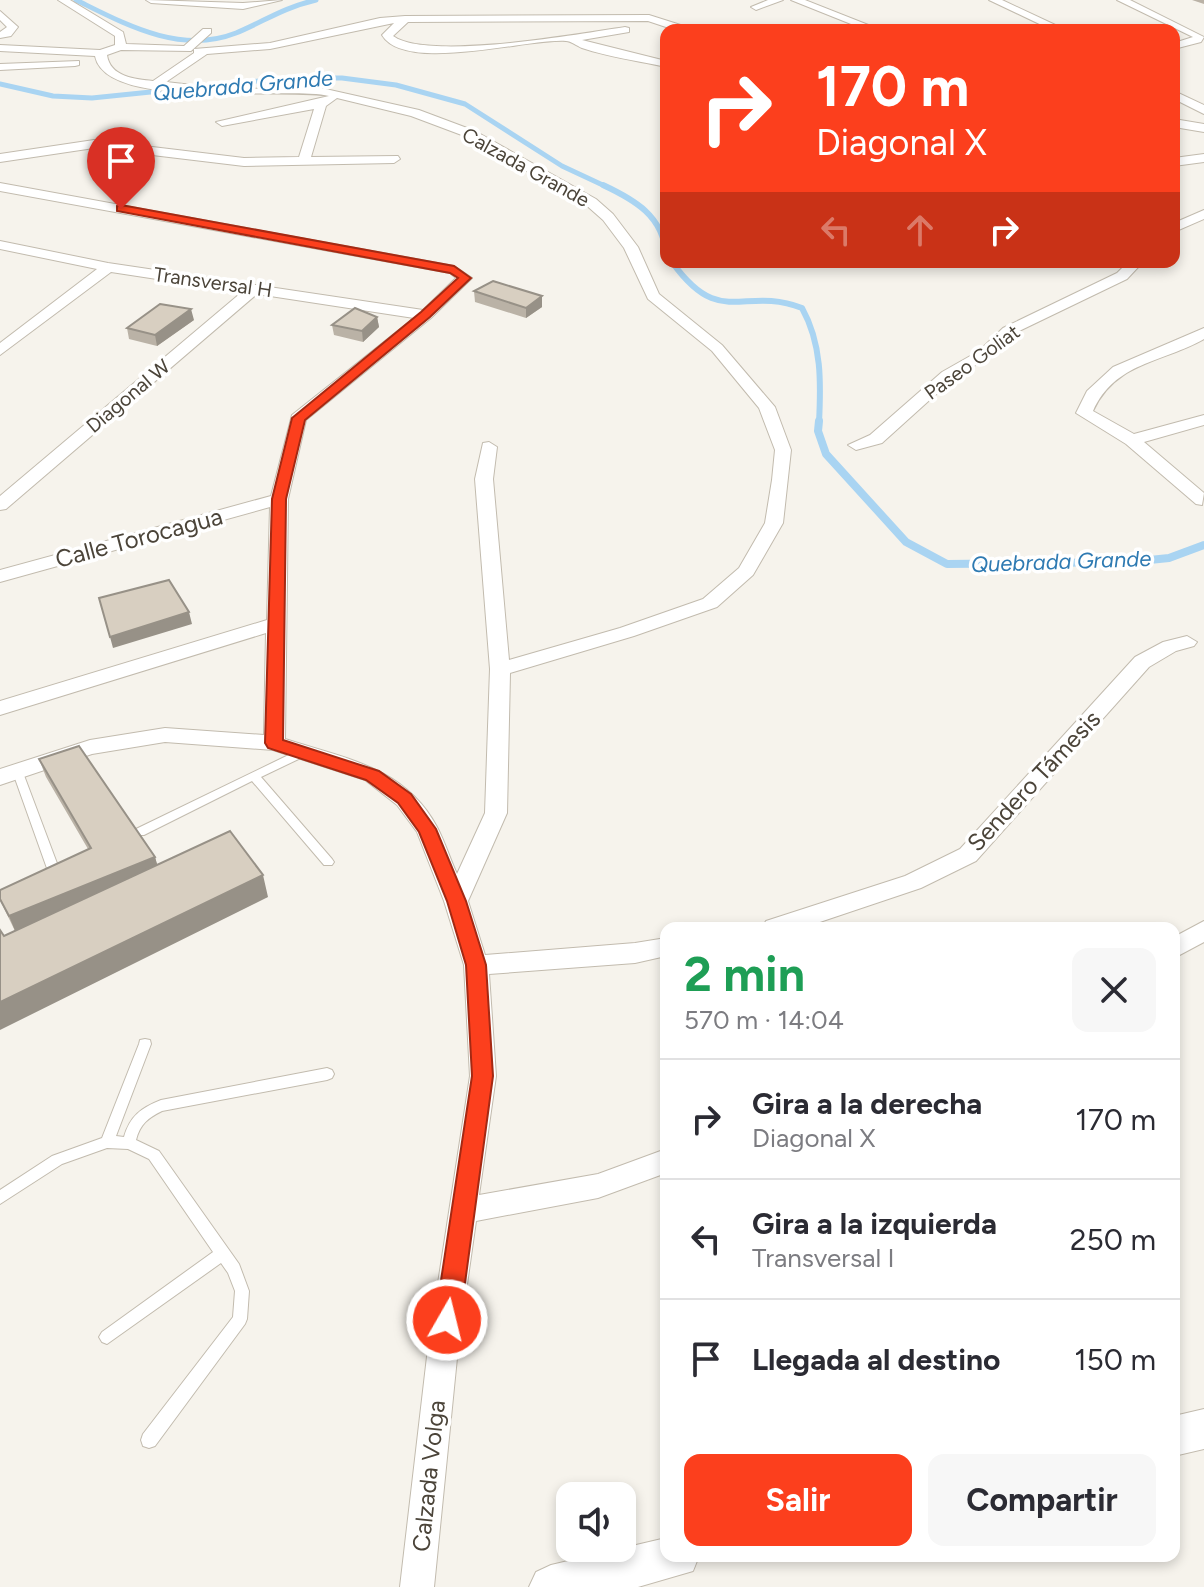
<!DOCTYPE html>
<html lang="es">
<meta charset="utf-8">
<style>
body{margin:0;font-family:Figtree,sans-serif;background:#f7f7f7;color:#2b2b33;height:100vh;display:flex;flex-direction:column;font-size:30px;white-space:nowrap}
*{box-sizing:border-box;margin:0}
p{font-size:26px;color:#7c7c81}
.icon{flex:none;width:44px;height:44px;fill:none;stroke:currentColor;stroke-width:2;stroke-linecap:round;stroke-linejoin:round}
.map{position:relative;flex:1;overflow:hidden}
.side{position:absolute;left:660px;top:922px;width:520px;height:640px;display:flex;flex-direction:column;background:#fff;border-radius:16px;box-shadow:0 4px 12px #0003}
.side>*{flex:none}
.banner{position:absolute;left:660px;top:24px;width:520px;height:244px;border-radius:16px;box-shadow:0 4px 12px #0003;background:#fc3f1d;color:#fff;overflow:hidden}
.fabs{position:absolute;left:556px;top:1482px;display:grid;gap:16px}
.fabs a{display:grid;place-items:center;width:80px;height:80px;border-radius:16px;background:#fff;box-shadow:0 4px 12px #0003;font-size:40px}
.pin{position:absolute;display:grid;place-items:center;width:68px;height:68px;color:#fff;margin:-82px -34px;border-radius:50% 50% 50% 0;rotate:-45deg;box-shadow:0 0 8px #0007}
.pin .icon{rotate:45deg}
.me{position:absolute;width:88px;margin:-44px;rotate:8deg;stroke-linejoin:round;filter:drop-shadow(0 0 6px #0008)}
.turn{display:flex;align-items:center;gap:28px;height:168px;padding:0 24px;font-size:36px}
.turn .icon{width:104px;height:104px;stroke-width:2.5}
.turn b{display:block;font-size:56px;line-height:68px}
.lanes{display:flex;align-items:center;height:76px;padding:0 24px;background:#0003;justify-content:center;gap:40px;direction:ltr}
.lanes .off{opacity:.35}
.round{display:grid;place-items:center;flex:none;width:84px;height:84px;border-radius:16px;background:#f7f7f7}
.summary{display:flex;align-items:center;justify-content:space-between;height:136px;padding:0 24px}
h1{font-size:48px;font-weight:700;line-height:60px;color:#1e9e55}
.cta{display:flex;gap:16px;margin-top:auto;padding:16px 24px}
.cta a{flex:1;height:92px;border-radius:16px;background:#fc3f1d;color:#fff;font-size:32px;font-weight:700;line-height:92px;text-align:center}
.cta a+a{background:#f7f7f7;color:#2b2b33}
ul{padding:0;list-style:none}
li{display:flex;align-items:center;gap:24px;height:120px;padding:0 24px;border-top:2px solid #e1e1e2}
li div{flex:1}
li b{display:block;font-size:30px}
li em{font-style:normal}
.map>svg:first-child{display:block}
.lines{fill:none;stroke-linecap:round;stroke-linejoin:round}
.stream-far2{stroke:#a9d4f2;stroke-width:5}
.stream-far1{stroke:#a9d4f2;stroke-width:6}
.stream{stroke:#a9d4f2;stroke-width:8}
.service-casing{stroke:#c2bbae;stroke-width:2}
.minor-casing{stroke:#c2bbae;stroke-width:2}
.tertiary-casing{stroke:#c2bbae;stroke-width:2}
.service{fill:#fff;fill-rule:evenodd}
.minor{fill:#fff;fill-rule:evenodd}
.tertiary{fill:#fff;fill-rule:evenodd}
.wall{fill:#bab2a6}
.shaded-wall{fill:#979187}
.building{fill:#d8cfc1;stroke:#979187;stroke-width:2}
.route{fill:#fc3f1d;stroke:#a42913;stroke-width:2}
.labels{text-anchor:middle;stroke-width:7;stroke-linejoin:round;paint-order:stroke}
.far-street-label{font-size:20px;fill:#4b4439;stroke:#fff}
.far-water-label{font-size:22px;font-style:italic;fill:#2e7ab2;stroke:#fff}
.street-label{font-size:24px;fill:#4b4439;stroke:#fff}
</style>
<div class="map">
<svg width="1204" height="1587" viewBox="0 0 1204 1587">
<rect width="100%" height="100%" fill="#f6f3ec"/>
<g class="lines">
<path class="stream-far2" d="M76,0C125,24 180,55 236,33C265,21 282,8 316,0
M0,84L53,96L92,98L288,78H342L396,85L465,104L562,166L607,187"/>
<path class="stream-far1" d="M603,185C635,200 663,216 666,254
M672,262C721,330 742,285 802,308C822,344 821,383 819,423"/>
<path class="stream" d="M819,421L818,431L826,454L906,542L947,564L1130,562L1169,558L1204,545"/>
<g class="service-casing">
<path id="service" d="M303,748L307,749L308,752L307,755L261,777L332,859L334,862L332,865H324L252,781L144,835H136L134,832L136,829Z
M17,766L22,770L61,874L59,877H51L49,874L12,770Z
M145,1039L150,1040L151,1044L116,1136L124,1137C130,1116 141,1108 161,1100L327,1068L332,1070L334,1074L332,1078L327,1080L162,1111C148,1118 140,1124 136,1140L159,1151L239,1264L249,1291L247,1319L245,1324L155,1446L149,1448L143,1446L141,1440L143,1434L233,1317L235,1291L228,1273L221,1263L107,1344L102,1342L99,1337L102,1332L213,1252L149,1159L128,1149L107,1148L62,1164L0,1204V1190L52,1156L102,1138L139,1044L140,1040Z"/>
</g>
<g class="minor-casing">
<path id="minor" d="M58,0H70L123,32L126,44L184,46L203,29H211V33L191,51L121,50L107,55C110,77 135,79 153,81L194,53V49L270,43L380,18L405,16L649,15L690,28L691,30H675L648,21L408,22L393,36C428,61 579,34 625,27L629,28V32L582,40L666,61V67C639,61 609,57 582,48C577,46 571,41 566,41C529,38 405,74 382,35L394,23L270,49L207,54L166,82L228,89L321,88L419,110L475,131L596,199L613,214L638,247L659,294L722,345L775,407L791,450L783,523L753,575L717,607L634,636L510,673L507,813L468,901L485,955L635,943L666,938V956L635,963L489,974L496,1076L479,1195L598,1174L666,1149V1173L598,1198L476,1221L458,1348L434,1587H400L428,1348L470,1076L464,965L444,901L417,832L397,805L365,780L273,750L165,742L92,754L0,785V769L90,740L165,728L264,735L266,633L0,715V701L267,620L270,507L0,582V570L271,496L292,415L414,318L257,294L6,509L0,510V496L242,292L111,272L0,355V343L97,269L0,249V241L108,263L423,310L456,278L450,273L0,191V183L454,266L472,278L431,318L306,420L288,499L285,739C344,758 405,767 437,827C445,842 450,859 457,874L485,813L490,669L475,479L483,443L489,442L497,447L493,479L509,660L620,628L703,599L739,568L765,523L772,480L775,450L759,408L712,351L648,299L624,248L603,220L586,205L467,137L411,116L337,98L326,106L311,157L398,156L400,159L394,163L244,166L94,148L0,162V154L94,140L244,158L299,157L314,109L222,126L216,122L329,96C286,86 106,112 95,56L0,51V45L100,50L115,45V36Z
M146,0L243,3L282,0L243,9L151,3Z
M768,0H783L756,10L751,7Z
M791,0H805L881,30H866Z
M989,0H1002L1066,30H1052Z
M1117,0H1130L1204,37L1201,42L1174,49V43L1193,37Z
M0,11L18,27L11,36L0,38V32L7,27L0,20Z
M79,61V65L75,66L0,70V64Z
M1174,91L1204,105V114L1174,99Z
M1174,119L1204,124V132L1174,127Z
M1204,154V162L1174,166V158Z
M1204,210V219L1174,232V223Z
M1128,262H1143L1127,279L1013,334L989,357L954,378L882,443L856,450L848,445L870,435L942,372L979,351L1003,328L1117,273Z
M1204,328V339C1162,363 1115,362 1093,411L1134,434L1204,415V425L1144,442L1204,493L1202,505L1196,504L1126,444L1076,413L1087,391L1113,367Z
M1187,636L1197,642L1194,646L1176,651L1149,667L976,861L921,888L802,928H762L766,921L905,876L960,849L1135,657L1163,642Z
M1204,921V942L1174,958V937Z"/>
</g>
<g class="tertiary-casing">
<path id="tertiary" d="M1204,1409V1449L1174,1456V1416Z
M666,1538V1556H699L693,1571L638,1587H529L536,1572L551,1565Z"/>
</g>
<use href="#service" class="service"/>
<use href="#minor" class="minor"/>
<use href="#tertiary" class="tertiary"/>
</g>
<path class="wall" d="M1192,0H1204V4Z
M474,291L542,307L526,318L475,302Z
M377,317L379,327L363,342L334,335L332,325Z
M194,320L157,346L129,339L127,328Z
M39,759L155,857L157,865L268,897L4,936L15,931L0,900L88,849L46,777Z"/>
<path class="shaded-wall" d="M542,296V307L526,318V308Z
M191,309L194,320L157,346L155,335Z
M377,317L379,327L363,342L362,331Z
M189,612L192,624L113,648L110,637Z
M155,857L160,874L16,933L9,916Z
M263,875L268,897L0,1030V1002Z"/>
<path class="building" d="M493,281L542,296L526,308L474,291Z
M160,304L191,309L155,335L127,328Z
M355,308L377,317L362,331L332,325Z
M169,580L189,612L110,637L99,598Z
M79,746L155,857L9,916L0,899V890L91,848L39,759Z
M230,831L263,875L0,1002V930L4,936Z"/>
<path class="route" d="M121,205L454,266L471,278L430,317L305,420L286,499L283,740L379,771L411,794L436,829L466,901L486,965L493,1076L460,1320L456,1329L447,1332L439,1329L435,1320L472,1076L466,965L447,901L419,832L398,803L366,780L268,748L265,743L272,499L292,418L421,312L458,278L450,273L117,211V206Z"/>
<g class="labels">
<g class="far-street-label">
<text transform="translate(526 167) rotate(29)" y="7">Calzada Grande</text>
<text transform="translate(213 282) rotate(8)" y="7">Transversal H</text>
<text transform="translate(972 362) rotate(-36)" y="7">Paseo Goliat</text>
<text transform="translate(128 396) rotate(-40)" y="7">Diagonal W</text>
</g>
<g class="far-water-label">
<text transform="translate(243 85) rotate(-5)" y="8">Quebrada Grande</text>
<text transform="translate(1061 561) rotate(-2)" y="8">Quebrada Grande</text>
</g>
<g class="street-label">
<text transform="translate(139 538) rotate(-15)" y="8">Calle Torocagua</text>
<text transform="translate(1034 781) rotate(-47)" y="8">Sendero Támesis</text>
<text transform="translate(429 1476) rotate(-84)" y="8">Calzada Volga</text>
</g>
</g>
</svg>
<div class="fabs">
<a><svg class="icon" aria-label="sound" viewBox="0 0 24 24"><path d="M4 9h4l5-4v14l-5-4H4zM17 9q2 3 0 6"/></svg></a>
</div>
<div class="pin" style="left:121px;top:209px;background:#d93025"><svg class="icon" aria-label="arrive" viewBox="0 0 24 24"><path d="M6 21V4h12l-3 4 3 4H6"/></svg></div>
<svg class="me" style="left:447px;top:1320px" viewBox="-20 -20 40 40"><circle r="17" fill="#fc3f1d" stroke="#fff" stroke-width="3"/><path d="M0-11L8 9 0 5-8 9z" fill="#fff"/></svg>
<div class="banner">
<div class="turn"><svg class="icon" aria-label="right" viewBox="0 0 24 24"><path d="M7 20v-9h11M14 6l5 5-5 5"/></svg><div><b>170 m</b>Diagonal X</div></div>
<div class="lanes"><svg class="icon off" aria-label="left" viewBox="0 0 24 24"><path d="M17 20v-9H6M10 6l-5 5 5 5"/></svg><svg class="icon off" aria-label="ahead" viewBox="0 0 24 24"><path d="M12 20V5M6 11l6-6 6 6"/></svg><svg class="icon" aria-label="right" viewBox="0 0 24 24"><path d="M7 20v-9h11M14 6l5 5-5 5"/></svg></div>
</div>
<section class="side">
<div class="summary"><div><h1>2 min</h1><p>570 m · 14:04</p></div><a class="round"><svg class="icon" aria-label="close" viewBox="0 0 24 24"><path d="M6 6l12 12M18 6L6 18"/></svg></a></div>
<ul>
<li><svg class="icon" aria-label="right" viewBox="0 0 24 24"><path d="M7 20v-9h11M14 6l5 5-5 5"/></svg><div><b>Gira a la derecha</b><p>Diagonal X</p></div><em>170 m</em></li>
<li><svg class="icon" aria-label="left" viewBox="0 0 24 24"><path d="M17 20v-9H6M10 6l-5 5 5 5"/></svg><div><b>Gira a la izquierda</b><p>Transversal I</p></div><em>250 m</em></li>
<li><svg class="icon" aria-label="arrive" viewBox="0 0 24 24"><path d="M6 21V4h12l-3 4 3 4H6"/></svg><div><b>Llegada al destino</b></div><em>150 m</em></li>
</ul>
<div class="cta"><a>Salir</a><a>Compartir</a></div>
</section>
</div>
